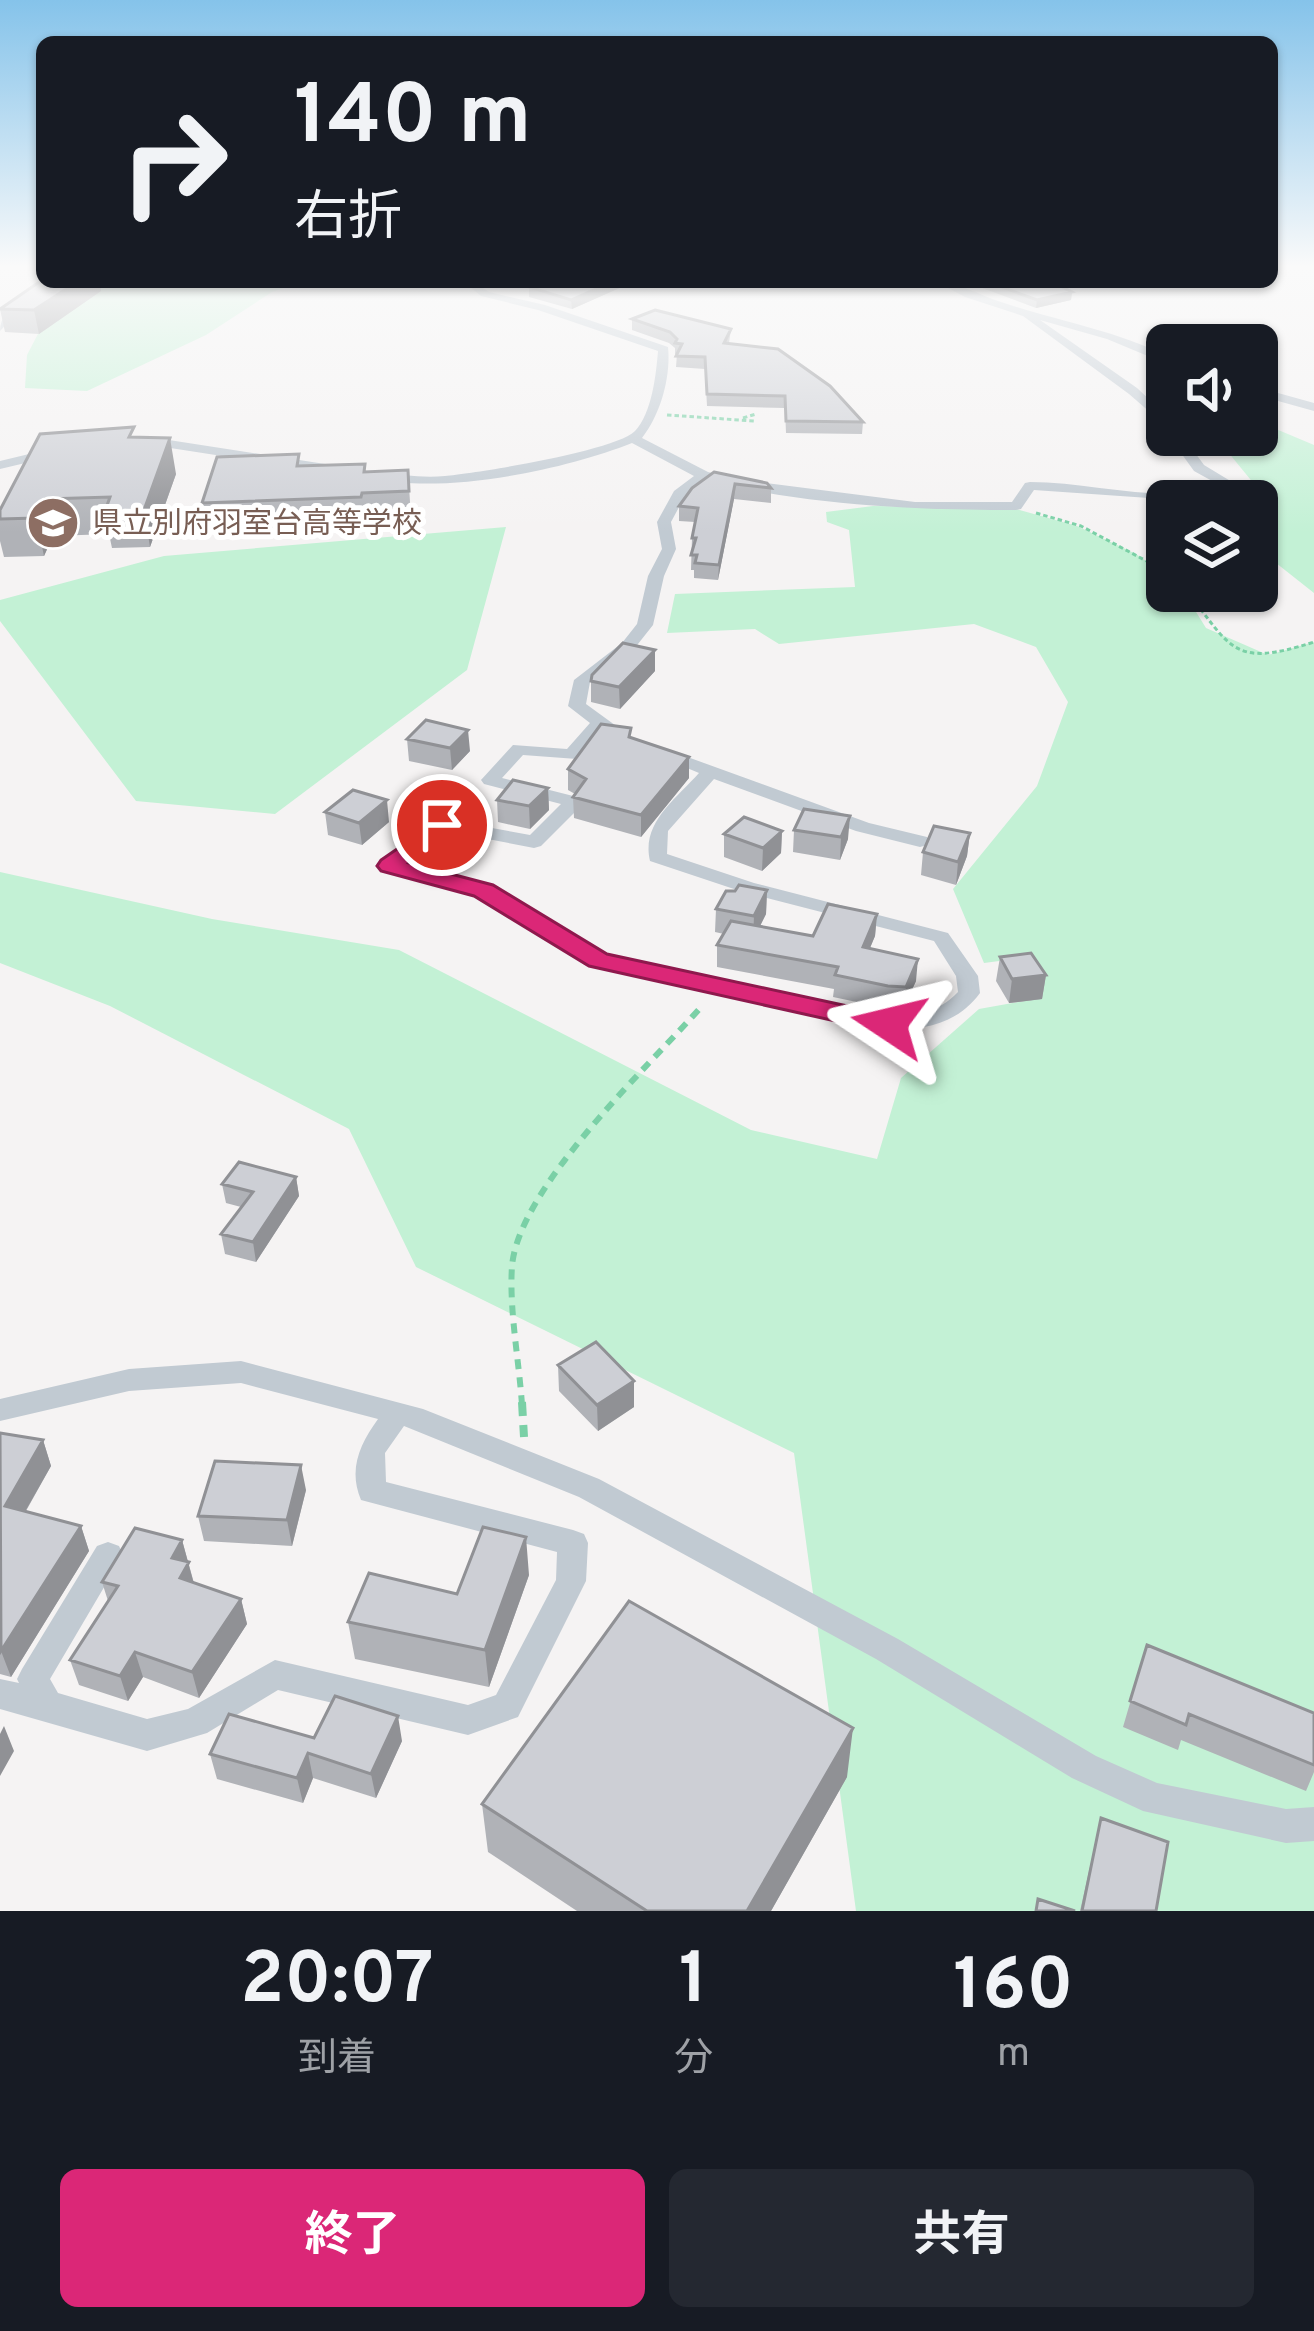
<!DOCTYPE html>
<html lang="ja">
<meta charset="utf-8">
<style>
body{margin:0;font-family:Overpass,"Noto Sans JP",sans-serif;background:#242831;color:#f1f3f6;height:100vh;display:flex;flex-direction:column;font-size:45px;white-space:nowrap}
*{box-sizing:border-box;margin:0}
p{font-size:39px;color:#9ea1a6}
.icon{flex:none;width:66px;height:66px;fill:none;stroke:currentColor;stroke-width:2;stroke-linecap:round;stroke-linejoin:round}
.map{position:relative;height:1911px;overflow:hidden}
.panel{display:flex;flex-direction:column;background:#171b24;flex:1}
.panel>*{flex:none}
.hud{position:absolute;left:36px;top:36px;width:1242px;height:252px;border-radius:18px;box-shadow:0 3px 9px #0004;background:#171b24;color:#f1f3f6;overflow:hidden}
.buttons{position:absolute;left:1146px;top:324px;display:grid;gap:24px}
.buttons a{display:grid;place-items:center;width:132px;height:132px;border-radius:18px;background:#171b24;box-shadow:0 3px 9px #0004;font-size:60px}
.pin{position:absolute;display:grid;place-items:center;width:102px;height:102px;color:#fff;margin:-51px;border:6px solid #fff;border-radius:50%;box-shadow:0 3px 12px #0007}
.me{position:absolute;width:132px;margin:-66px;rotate:280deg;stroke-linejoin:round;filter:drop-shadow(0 0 9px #0008)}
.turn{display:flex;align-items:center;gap:42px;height:252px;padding:0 60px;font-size:54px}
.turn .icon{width:156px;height:156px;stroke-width:2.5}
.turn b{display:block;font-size:84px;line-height:102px}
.eta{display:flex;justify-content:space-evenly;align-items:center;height:204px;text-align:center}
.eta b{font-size:72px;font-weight:700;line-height:84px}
.primary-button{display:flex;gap:24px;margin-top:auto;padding:24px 60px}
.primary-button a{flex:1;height:138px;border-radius:18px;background:#db2777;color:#fff;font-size:48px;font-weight:700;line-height:138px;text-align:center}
.primary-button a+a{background:#242831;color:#f1f3f6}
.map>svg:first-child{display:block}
.green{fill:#c3f1d5}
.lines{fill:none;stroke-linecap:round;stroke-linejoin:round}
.path-far2{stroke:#7ad0a6;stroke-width:3;stroke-dasharray:4.5 3;stroke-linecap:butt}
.path-far1{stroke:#7ad0a6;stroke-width:6;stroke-dasharray:10 8;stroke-linecap:butt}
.path{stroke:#7ad0a6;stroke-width:8;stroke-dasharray:14 9;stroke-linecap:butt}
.street{fill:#c1cad2;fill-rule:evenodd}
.wall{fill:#b0b2b7}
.shaded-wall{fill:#909195}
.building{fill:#cdcfd5;stroke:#909195;stroke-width:3}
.route{fill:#db2777;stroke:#8e194d;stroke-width:3}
.labels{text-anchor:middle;stroke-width:10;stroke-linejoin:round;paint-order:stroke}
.far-education-label{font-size:30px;fill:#785e54;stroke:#fff;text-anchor:start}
</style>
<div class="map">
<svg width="1314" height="1911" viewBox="0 0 1314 1911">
<rect width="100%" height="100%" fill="#f5f3f3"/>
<path class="green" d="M65,282H301L272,292L206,335L87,391L25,388L27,355Z
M1257,421L1314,445V593L1261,551L1268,501L1214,435H1257Z
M873,506L1012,508L1077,526L1136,554L1167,576V591H1183L1206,628L1268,655L1314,642V1911H856L794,1453L416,1267L349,1129L110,1006L0,963V872L212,919L399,950L751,1130L877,1159L901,1078L979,1009L1041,998L1022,958L984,963L953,889L1037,786L1068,702L1036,647L974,624L779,644L755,629L667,633L675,594L855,587L849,530L827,522L826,512Z
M506,527L467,670L275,814L136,801L0,621V600L164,556Z"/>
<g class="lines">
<path class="path-far2" d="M667,415L754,421
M743,418L756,414
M1036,513L1081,526L1167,572
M1187,591C1232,649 1233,668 1314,642"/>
<path class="path-far1" d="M522,1405C519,1360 509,1310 512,1266C519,1187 648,1067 702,1006"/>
<path class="path" d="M522,1402L524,1437"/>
<path class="street" d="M56,282H69L22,308L0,331C1,303 34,294 56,282Z
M472,282H483L480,286L489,292L545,305L668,347C671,376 661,414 642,438L708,472L735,479L915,502H1012L1025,483L1030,482C1093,482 1162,505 1223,487L1194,471L1168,435H1182L1204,465L1242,488L1218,498L1192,501L1034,490L1021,509L1016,510C913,510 806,505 706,480L685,496L671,522L676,549L664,576L653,625L634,649L590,682L586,704L619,728L610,733L602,730L577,759L523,755L502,778L581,798L583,802L581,806L541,846L534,848L446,831L405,864L491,887L605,956L889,1017C917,1015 938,1013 958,992L956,976L934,941L740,891L650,861C641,823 675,800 699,773L656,755L659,751H671L869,823L927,837L930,841L927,845L920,847L856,831L714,779L668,831L667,854L754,883L948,933L978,976L980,993C957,1024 926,1029 889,1031L591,966L477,895L383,870L380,866L435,821L442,819L530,835L561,804L484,784L481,780L513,745L567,749L590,723L568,706L574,680L622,643L637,624L648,576L662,549L657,522L674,491L694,476L632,443C564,470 447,494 375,479V473L380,472C401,475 423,478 445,476C478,473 615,451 635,431C652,413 656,375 658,351L538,310L481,296L469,286Z
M937,282C959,282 979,295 1001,302C1057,321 1114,330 1167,356V364L1107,339L1040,320L1137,388L1167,416V427L1129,394L1023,316L965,297Z
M1257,387L1314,403V411L1257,395Z
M143,436L338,466L345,470L338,474L138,443L136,440Z
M54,448L59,449V455L0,469V461Z
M241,1361L423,1409L599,1479L898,1639L1096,1756L1157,1783L1286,1809L1314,1807V1841L1286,1843L1143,1811L1072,1778L876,1659L579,1497L404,1426L385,1453L386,1482L573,1530L584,1534L588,1543L586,1581L518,1717L468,1735L278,1690L207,1733L147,1751L0,1709V1679L19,1683L17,1679L22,1669L97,1546L108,1542L119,1546L123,1555L50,1679L58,1693L147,1719L188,1709L275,1660L468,1705L496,1695L556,1580L557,1552L361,1500C348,1469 360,1444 378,1419L241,1383L129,1391L0,1421V1399L129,1369Z"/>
</g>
<path class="wall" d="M42,282H100L101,291L39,334L5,332L0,309Z
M633,282L572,309L529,297V287Z
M966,282H1052L1072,292L1071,300L1036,308Z
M632,319L731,329L729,343L863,422L862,434L786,433L785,408L707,406L705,369L676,367L677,354H675V348L669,343L632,330Z
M135,437L176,474L150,547L112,548L109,534L53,536L44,556L4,557L0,541V510Z
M301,466L366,472L408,470L411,518L365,520L364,524L206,530L202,503Z
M714,472L771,488V503L734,499L718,580L694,578V570H691L692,538L695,522L679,521V506Z
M655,671L620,709L591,702V681Z
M631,737L689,778L641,837L574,818L573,797L575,794L568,790V769Z
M407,739L470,751L452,770L409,761Z
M548,788L549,810L530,829L498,822L497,800Z
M325,812L389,822L362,845L328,835Z
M794,830L848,839L840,860L793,852Z
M782,831L781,853L762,871L724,857V834Z
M970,833L967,856L956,885L921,875L923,852Z
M767,890L766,914L760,926L813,936L877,914L875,936L870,948L916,981L903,1009L885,1008L833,997L834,989L717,967V945L724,934L715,932L716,909Z
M1000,957L1046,975L1042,999L1009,1003L996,981Z
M296,1177L299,1196L256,1262L225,1254L221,1234L241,1207L226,1203L222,1184Z
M558,1365L634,1381V1407L598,1431L559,1391Z
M0,1433L43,1440L51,1466L26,1511L81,1526L89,1551L11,1677L0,1674Z
M306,1490L292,1546L204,1541L198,1516Z
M182,1540L194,1583L241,1599L247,1624L199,1698L143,1677L128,1701L79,1685L70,1660L108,1601L102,1582Z
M529,1575L489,1687L355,1659L348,1622Z
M1147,1645L1314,1713V1772L1306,1791L1181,1740L1178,1750L1123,1727Z
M314,1738L402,1741L376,1798L313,1778L303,1803L217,1779L210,1754Z
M847,1777L771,1911H577L488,1852L482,1804Z
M1101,1818L1156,1911H1080Z"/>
<path class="shaded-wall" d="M77,282H100L101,291L39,334L34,310Z
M611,282H633L572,309L571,300Z
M1072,292L1071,300L1036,308L1037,300Z
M170,438L176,474L150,547L144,510Z
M735,484L734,499L718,580L719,565Z
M45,499L53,536L44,556L36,518Z
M655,650V671L620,709L619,687Z
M468,730L470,751L452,770L450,748Z
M689,757V778L641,837V815Z
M548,788L549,810L530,829L529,806Z
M387,800L389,822L362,845L359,823Z
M850,816L848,839L840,860L841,837Z
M782,831L781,853L762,871L763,848Z
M970,833L967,856L956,885L958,862Z
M767,890L766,914L753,940L754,916Z
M877,914L875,936L861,969L863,947Z
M918,959L916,981L903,1009L906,987Z
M1046,975L1042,999L1009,1003L1012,979Z
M296,1177L299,1196L256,1262L253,1242Z
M634,1381V1407L598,1431L597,1405Z
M43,1440L51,1466L14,1531L5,1506Z
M301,1465L306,1490L292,1546L287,1520Z
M81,1526L89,1551L11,1677L1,1651Z
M526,1537L529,1575L489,1687L485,1650Z
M182,1540L195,1588L186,1604L172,1558Z
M241,1599L247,1624L199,1698L192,1672Z
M135,1652L143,1677L128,1701L120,1676Z
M398,1716L402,1741L376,1798L371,1774Z
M4,1726L14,1751L0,1776V1734Z
M853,1728L847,1777L771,1911H747Z
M308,1753L313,1778L303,1803L297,1778Z"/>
<path class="building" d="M42,280V282H77L34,310L0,309Z
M549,282H611L571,300L529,287Z
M988,282H1052L1072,292L1037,300Z
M655,310L731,329L724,343L778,349L830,386L863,422L786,421L785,396L707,394L705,357L676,356L682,344L675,343L677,339L670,332L632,319Z
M134,427L129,437L170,438L144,510L105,511L110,497L45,499L36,518L0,519V510L40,434Z
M299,454L297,466L365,464L364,472L408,470L409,491L362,493L361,497L202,503L217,457Z
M714,472L767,483L771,488L735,484L719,565L695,563L697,555H691L696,538H692L698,508L679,506L692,488Z
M623,643L655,650L619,687L591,681L592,675Z
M426,720L468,730L450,748L407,739Z
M601,724L631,728L629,737L689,757L641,815L573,797L586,779L568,769Z
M513,780L548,788L529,806L497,800Z
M353,790L387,800L359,823L325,812Z
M804,809L850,816L841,837L794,830Z
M744,817L782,831L763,848L724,834Z
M934,826L970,833L958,862L923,852Z
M739,885L767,890L754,916L716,909L726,891H735Z
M828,904L877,914L863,947L918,959L906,987L888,986L835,975L838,967L717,945L731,921L813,936Z
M1031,953L1046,975L1012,979L1000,957Z
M239,1162L296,1177L253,1242L221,1234L253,1192L222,1184Z
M596,1342L634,1381L597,1405L558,1365Z
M0,1433L43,1440L5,1506L81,1526L1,1651Z
M215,1461L301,1465L287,1520L198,1516Z
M483,1527L526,1537L485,1650L348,1622L369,1573L457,1594Z
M135,1528L182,1540L172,1558L189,1562L180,1578L241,1599L192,1672L135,1652L120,1676L70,1660L118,1586L102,1582Z
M629,1601L853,1728L747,1911H647L482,1804Z
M1147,1645L1314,1713V1765L1189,1714L1186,1725L1130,1701Z
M335,1696L398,1716L371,1774L308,1753L297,1778L210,1754L229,1714L314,1738Z
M1101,1818L1168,1842L1156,1911H1082Z
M1038,1899L1075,1911H1036Z"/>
<linearGradient id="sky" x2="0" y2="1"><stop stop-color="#85c3ea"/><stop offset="0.5" stop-color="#fafafa"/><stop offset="1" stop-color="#fafafa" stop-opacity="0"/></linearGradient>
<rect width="1314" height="533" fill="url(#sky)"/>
<path class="route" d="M442,818L454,825L450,831L409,863L493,885L607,954L889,1015L904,1024L889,1033L589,966L474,896L381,871L377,866L381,860Z"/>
<defs>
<g id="school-disc" transform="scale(2.7)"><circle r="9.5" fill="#8d6e63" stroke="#fff"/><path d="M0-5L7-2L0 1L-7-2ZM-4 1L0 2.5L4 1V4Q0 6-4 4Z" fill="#fff"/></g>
</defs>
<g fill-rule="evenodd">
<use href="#school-disc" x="53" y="523"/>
</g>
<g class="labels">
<g class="far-education-label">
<text x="92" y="533">県立別府羽室台高等学校</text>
</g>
</g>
</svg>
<div class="buttons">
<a><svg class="icon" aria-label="sound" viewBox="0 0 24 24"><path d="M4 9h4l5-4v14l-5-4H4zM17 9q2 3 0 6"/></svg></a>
<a><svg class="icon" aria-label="layers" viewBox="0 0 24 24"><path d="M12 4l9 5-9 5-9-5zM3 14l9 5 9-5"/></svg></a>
</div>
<div class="pin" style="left:442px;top:825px;background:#d93025"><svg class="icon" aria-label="arrive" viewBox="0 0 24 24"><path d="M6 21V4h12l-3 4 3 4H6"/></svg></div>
<svg class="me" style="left:889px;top:1024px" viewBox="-20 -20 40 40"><path d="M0-17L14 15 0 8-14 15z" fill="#db2777" stroke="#fff" stroke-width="4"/></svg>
<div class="hud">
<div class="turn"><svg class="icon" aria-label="right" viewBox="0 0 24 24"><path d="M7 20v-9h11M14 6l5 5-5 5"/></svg><div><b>140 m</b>右折</div></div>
</div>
</div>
<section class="panel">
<div class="eta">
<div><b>20:07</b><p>到着</p></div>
<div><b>1</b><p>分</p></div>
<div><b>160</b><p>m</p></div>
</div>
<div class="primary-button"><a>終了</a><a>共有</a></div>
</section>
